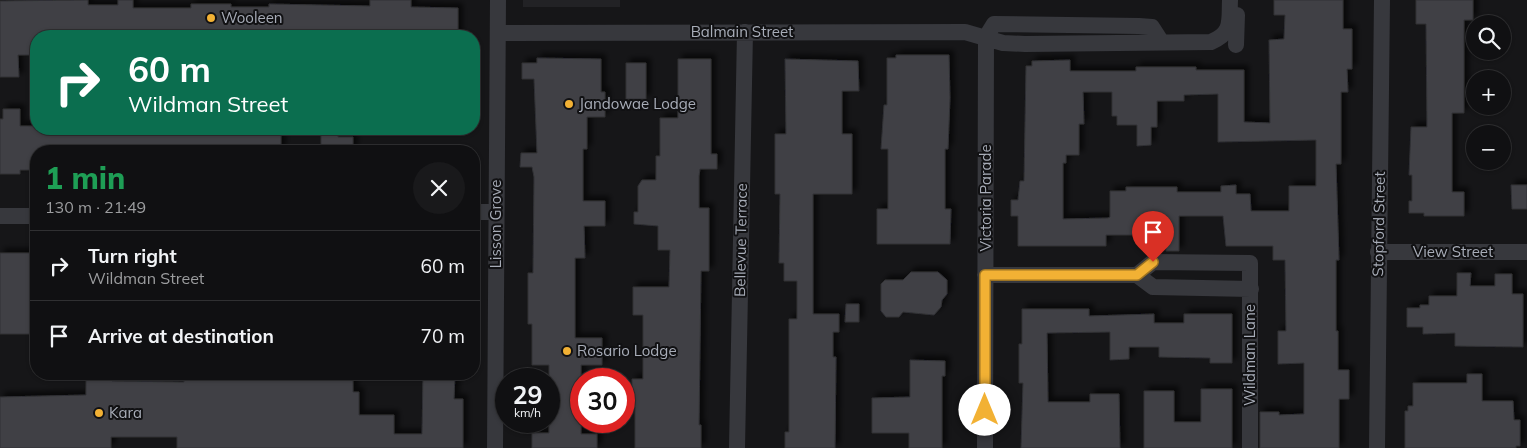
<!DOCTYPE html>
<meta charset="utf-8">
<style>
body{margin:0;font-family:Mulish,sans-serif;background:#19191b;color:#f1f3f6;height:100vh;display:flex;flex-direction:column;font-size:19px;white-space:nowrap}
*{box-sizing:border-box;margin:0}
p{font-size:16px;color:#9c9d9f}
.icon{flex:none;width:28px;height:28px;fill:none;stroke:currentColor;stroke-width:2;stroke-linecap:round;stroke-linejoin:round}
.map{position:relative;flex:1;overflow:hidden}
.details{position:absolute;left:30px;top:145px;width:450px;height:235px;display:flex;flex-direction:column;background:#101012;border-radius:20px;box-shadow:0 1px 4px #0004,0 0 0 1px #303032}
.details>*{flex:none}
.hud{position:absolute;left:30px;top:30px;width:450px;height:105px;border-radius:20px;box-shadow:0 1px 4px #0004,0 0 0 1px #303032;background:#0b6e4f;color:#fff;overflow:hidden}
.tools{position:absolute;left:1466px;top:15px;display:grid;gap:10px}
.tools a{display:grid;place-items:center;width:45px;height:45px;border-radius:50%;background:#101012;box-shadow:0 1px 4px #0004,0 0 0 1px #303032;font-size:25px}
.speed{position:absolute;left:495px;top:368px;display:flex;gap:10px;font-size:25px;font-weight:700;text-align:center}
.speed>*{display:grid;place-content:center;width:65px;height:65px;border-radius:50%;background:#101012;box-shadow:0 1px 4px #0004,0 0 0 1px #303032;line-height:1}
.speed small{font-size:12px;font-weight:400}
.speed .limit{border:8px solid #d22;background:#fff;color:#111}
.pin{position:absolute;display:grid;place-items:center;width:42px;height:42px;color:#fff;margin:-51px -21px;border-radius:50% 50% 50% 0;rotate:-45deg;box-shadow:0 0 5px #0007}
.pin .icon{rotate:45deg}
.me{position:absolute;width:55px;margin:-28px;rotate:0deg;stroke-linejoin:round;filter:drop-shadow(0 0 4px #0008)}
.turn{display:flex;align-items:center;gap:18px;height:105px;padding:0 15px;font-size:22px}
.turn .icon{width:65px;height:65px;stroke-width:2.5}
.turn b{display:block;font-size:35px;line-height:42px}
.round{display:grid;place-items:center;flex:none;width:52px;height:52px;border-radius:26px;background:#19191b}
.headline{display:flex;align-items:center;justify-content:space-between;height:85px;padding:0 15px}
h1{font-size:30px;font-weight:800;line-height:38px;color:#1e9e55}
ul{padding:0;list-style:none}
li{display:flex;align-items:center;gap:15px;height:70px;padding:0 15px;border-top:1px solid #303032}
li div{flex:1}
li b{display:block;font-size:19px}
li em{font-style:normal}
.map>svg:first-child{display:block}
.built{fill:#222225}
.building{fill:#404145;stroke:#303034;fill-rule:evenodd;filter:url(#shadow)}
.lines{fill:none;stroke-linecap:round;stroke-linejoin:round}
.minor{stroke:#37383d;stroke-width:16}
.route-casing{stroke:#9d7322;stroke-width:12}
.route{stroke:#f2b134;stroke-width:9}
.poi-dot{fill:#f2b134;stroke:#111113;stroke-width:2}
.labels{text-anchor:middle;stroke-width:4;stroke-linejoin:round;paint-order:stroke}
.poi-label{font-size:15px;fill:#a8adb8;stroke:#111113;text-anchor:start}
.street-label{font-size:15px;fill:#a8adb8;stroke:#111113}
</style>
<div class="map">
<svg width="1527" height="448" viewBox="0 0 1527 448">
<defs>
<filter id="shadow"><feDropShadow dx="4.5" dy="-4.5" stdDeviation="2.5" flood-color="#0009"/></filter>
</defs>
<rect width="100%" height="100%" fill="#161618"/>
<path class="built" d="M523,0H620V7H523Z"/>
<path class="building" d="M88,0V5H118V0H133V8H191V4H231V7H269V4L370,6V0H411V7L458,8V36H198V33L167,32V36H36V55H18L19,77H0V1Z
M1274,0H1343V29H1352V69H1347L1348,92H1341V164H1336L1339,260H1336V331H1338V370H1349V399H1339V448H1260V412H1279V415L1304,414V363L1278,364V331H1286L1285,260H1273V246H1226L1223,216H1179V251H1166V243H1158V239H1149V235H1106V246H1018V216H1011V200H1018L1020,181H1024L1026,66H1032V61L1070,60V71H1136V67H1196V70H1244V122L1270,123L1269,40L1284,39L1285,15H1274ZM1083,92H1112V116H1117V125H1137V146L1151,145V127H1157V101H1184V95L1218,94V142L1316,140V186H1289V211H1251L1250,194H1236V185L1221,186V192H1177V187H1126V191H1110V217L1108,218L1063,219V163H1066V155H1079V124H1084Z
M1416,0H1473V20H1464V113H1452V192H1464V216H1424V213H1409V201H1412V175H1409L1411,127H1427L1426,24H1416Z
M896,55H949L950,98L948,149H945V209H951L950,244H877V209H888V149H881L884,105H887V58H896Z
M537,58L601,59V92H605V117H587V149H583V201H605V226H584L585,258H575V338H602V365H581V434H597V448H532V433H549V365H532V324H528V273H533L534,177L532,167H520L521,153H537L534,79H522V63H537Z
M678,59H711V154H717V169H700L699,176V208H709V271H701L699,425H701V448H635V407H632V379H643V315H633V287H669L670,250H658V226L634,224V212H638V186L642,180H656V156H660V118H678Z
M785,59L858,61L859,91H842V134H852V194H813V314H839V332H833V357H836L835,448H785V432H789V319H797V281H784V263H779L780,194H775V134H786Z
M626,63H646V99H626Z
M3,109H20V126H36V129H231V134H281V151H36V170H20V174H0V119H3Z
M321,129H338V137H353V151H321Z
M1511,185H1527V209H1512Z
M0,253H36L34,334H0Z
M911,272H938L947,280V294L942,300L941,307L934,315L903,312L899,317H886L881,311V284L885,280H903Z
M1457,273H1471L1470,286H1495V274H1512V294H1523V347L1455,346V333L1423,334V327H1407V308H1420V305H1429V296H1457Z
M846,304H859V322H845Z
M1022,309H1089V316L1154,314V323H1184V314H1232V363H1210V358L1159,357V347H1129V359L1110,360V332L1047,333L1048,402H1090V394H1119L1120,448H1021L1023,383H1019V344H1022Z
M910,360L945,361V376H942V448H909V433H872V398L910,397Z
M184,374H353V392H359V415H394V434H422L423,374H455L454,399H463V448H177V437H111V448H0V397L86,395V379L112,378V381L184,382Z
M1467,374H1482V401H1513L1514,420H1520V446H1516V448H1405V411H1408V406H1413V383H1467Z
M1201,389H1232V448H1144V391H1174V422H1201Z"/>
<g class="lines">
<path class="minor" d="M498,33L965,32L1003,43L1025,44L1211,42C1233,33 1229,21 1230,0
M1236,45L1237,15
M474,212H496
M0,216H36
M1378,252H1527
M985,275H1137L1153,287L1251,289
M1137,275L1153,262L1250,263V448
M495,448L498,0
M737,448L745,32
M985,448L986,37L994,24L1139,26L1152,27L1161,41
M1377,448L1382,0"/>
</g>
<g class="lines">
<g class="route-casing">
<path id="route" d="M985,410V275H1137L1153,262"/>
</g>
<use href="#route" class="route"/>
</g>
<g class="poi-dot">
<circle cx="211" cy="18" r="5"/>
<circle cx="569" cy="104" r="5"/>
<circle cx="567" cy="351" r="5"/>
<circle cx="99" cy="413" r="5"/>
</g>
<g class="labels">
<g class="poi-label">
<text x="221" y="23">Wooleen</text>
<text x="579" y="109">Jandowae Lodge</text>
<text x="577" y="356">Rosario Lodge</text>
<text x="109" y="418">Kara</text>
</g>
<g class="street-label">
<text x="742" y="37">Balmain Street</text>
<text transform="translate(986 198) rotate(-90)" y="5">Victoria Parade</text>
<text transform="translate(496 224) rotate(-90)" y="5">Lisson Grove</text>
<text transform="translate(1379 224) rotate(-89)" y="5">Stopford Street</text>
<text transform="translate(741 240) rotate(-89)" y="5">Bellevue Terrace</text>
<text x="1453" y="257">View Street</text>
<text transform="translate(1250 355) rotate(-90)" y="5">Wildman Lane</text>
</g>
</g>
</svg>
<div class="tools">
<a><svg class="icon" aria-label="search" viewBox="0 0 24 24"><circle cx="10" cy="10" r="6"/><path d="M15 15l6 6"/></svg></a>
<a>+</a>
<a>−</a>
</div>
<div class="speed"><div>29<small>km/h</small></div><div class="limit">30</div></div>
<div class="pin" style="left:1153px;top:262px;background:#d93025"><svg class="icon" aria-label="arrive" viewBox="0 0 24 24"><path d="M6 21V4h12l-3 4 3 4H6"/></svg></div>
<svg class="me" style="left:985px;top:410px" viewBox="-20 -20 40 40"><circle r="19" fill="#fff"/><path d="M0-13L10 11 0 6-10 11z" fill="#f2b134"/></svg>
<div class="hud">
<div class="turn"><svg class="icon" aria-label="right" viewBox="0 0 24 24"><path d="M7 20v-9h11M14 6l5 5-5 5"/></svg><div><b>60 m</b>Wildman Street</div></div>
</div>
<section class="details">
<div class="headline"><div><h1>1 min</h1><p>130 m · 21:49</p></div><a class="round"><svg class="icon" aria-label="close" viewBox="0 0 24 24"><path d="M6 6l12 12M18 6L6 18"/></svg></a></div>
<ul>
<li><svg class="icon" aria-label="right" viewBox="0 0 24 24"><path d="M7 20v-9h11M14 6l5 5-5 5"/></svg><div><b>Turn right</b><p>Wildman Street</p></div><em>60 m</em></li>
<li><svg class="icon" aria-label="arrive" viewBox="0 0 24 24"><path d="M6 21V4h12l-3 4 3 4H6"/></svg><div><b>Arrive at destination</b></div><em>70 m</em></li>
</ul>
</section>
</div>
